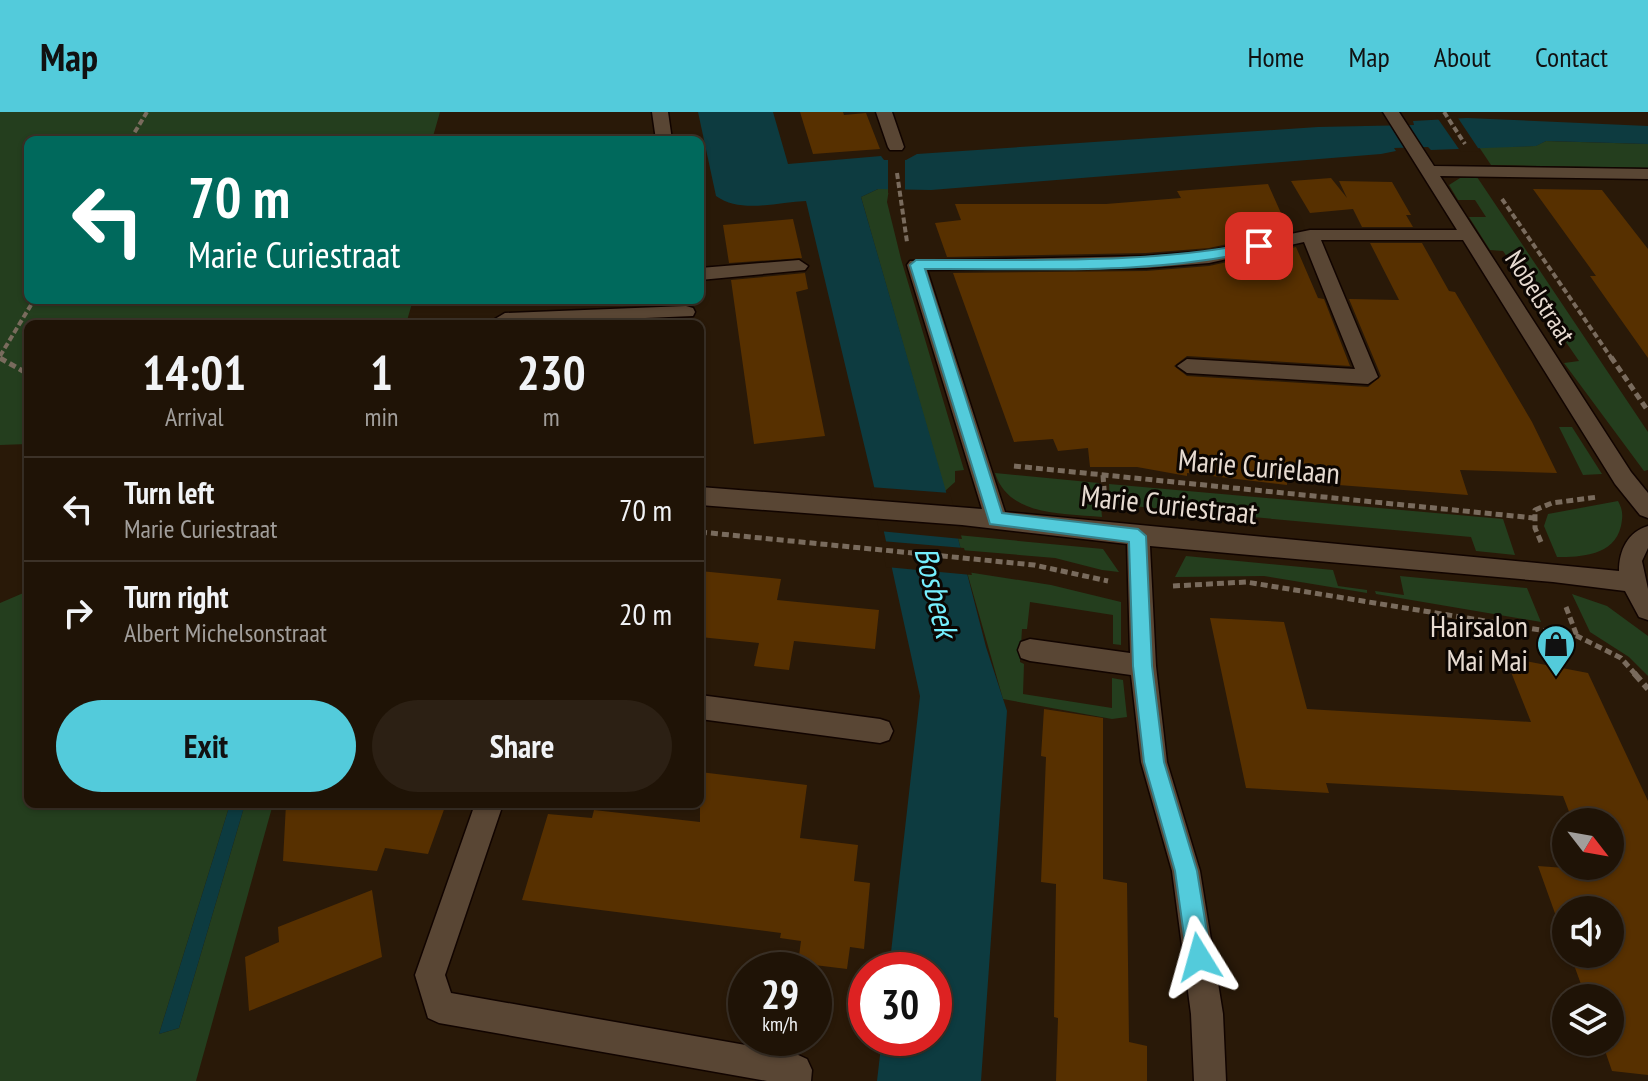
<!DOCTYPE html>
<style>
body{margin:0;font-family:"PT Sans Narrow",sans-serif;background:#2c2014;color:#f1f3f6;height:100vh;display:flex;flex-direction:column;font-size:30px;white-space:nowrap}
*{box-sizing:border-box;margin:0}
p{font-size:26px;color:#a19e9b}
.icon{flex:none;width:44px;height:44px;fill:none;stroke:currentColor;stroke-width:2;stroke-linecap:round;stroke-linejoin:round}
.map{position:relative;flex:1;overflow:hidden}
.details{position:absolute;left:24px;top:208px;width:680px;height:488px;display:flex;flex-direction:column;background:#1f1306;border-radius:12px;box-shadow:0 2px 6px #0004,0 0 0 2px #3c3228}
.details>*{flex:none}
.guide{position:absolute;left:24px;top:24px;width:680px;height:168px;border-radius:12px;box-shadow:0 2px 6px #0004,0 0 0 2px #3c3228;background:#00695c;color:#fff;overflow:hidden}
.needle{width:52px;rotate:121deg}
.buttons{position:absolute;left:1552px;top:696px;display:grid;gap:16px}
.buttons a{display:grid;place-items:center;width:72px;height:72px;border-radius:50%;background:#1f1306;box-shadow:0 2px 6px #0004,0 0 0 2px #3c3228;font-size:40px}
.speed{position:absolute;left:728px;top:840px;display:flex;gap:16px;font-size:40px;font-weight:700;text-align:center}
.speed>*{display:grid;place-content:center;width:104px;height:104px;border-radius:50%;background:#1f1306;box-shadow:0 2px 6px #0004,0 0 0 2px #3c3228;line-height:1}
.speed small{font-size:20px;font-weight:400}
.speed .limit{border:12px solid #d22;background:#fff;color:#111}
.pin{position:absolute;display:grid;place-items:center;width:68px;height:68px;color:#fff;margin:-34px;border-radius:16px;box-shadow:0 4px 12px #0006}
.me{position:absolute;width:88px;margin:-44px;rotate:352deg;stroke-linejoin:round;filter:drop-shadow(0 0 6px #0008)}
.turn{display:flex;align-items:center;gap:28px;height:168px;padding:0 32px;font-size:36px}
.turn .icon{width:104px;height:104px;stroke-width:2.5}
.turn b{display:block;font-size:56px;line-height:68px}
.eta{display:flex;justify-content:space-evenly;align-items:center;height:136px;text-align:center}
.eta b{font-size:48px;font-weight:700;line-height:56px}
.button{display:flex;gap:16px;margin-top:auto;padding:16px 32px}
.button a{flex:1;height:92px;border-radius:48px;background:#53cbdb;color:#111;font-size:32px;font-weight:700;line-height:92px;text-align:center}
.button a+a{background:#2c2014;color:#f1f3f6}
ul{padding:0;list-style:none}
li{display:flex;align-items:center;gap:24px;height:104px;padding:0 32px;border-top:2px solid #3c3228}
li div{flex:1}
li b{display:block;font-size:30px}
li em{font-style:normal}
header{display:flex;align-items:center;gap:48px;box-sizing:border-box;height:112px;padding:0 40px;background:#53cbdb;color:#111}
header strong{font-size:38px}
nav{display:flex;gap:44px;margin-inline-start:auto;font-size:28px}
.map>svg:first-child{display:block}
.green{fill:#243e1e}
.water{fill:#0d3b40}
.pier{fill:#291908}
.building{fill:#573000}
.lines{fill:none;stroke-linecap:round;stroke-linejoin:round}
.minor-casing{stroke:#110400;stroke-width:3}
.path-far2{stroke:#796b5d;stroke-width:4;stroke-dasharray:6 3;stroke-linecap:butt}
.path-far1{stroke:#796b5d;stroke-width:5;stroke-dasharray:7 4;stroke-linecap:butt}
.path{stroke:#796b5d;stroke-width:6;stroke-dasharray:10 5;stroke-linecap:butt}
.minor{fill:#594634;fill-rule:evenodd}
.route{fill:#53cbdb;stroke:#36848e;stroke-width:2}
.labels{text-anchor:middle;stroke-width:6;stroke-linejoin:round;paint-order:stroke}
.far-street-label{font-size:26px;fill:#e7dbd1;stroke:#0c0602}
.street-label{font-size:30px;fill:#e7dbd1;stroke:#0c0602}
.poi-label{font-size:30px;fill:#e7dbd1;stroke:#0c0602;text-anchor:end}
.water-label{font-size:32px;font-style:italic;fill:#75eefd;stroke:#0c0602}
</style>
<header>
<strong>Map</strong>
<nav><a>Home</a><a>Map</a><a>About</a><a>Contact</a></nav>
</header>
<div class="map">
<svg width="1648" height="969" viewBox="0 0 1648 969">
<rect width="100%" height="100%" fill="#291908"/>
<path class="green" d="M0,0H440L432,28H28V188H413L406,212H28V332L0,333Z
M1546,29L1648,32V56L1491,53L1479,35L1535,34Z
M1477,65L1648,320V358L1644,359L1564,251L1579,249L1503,139L1490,138L1469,105H1486L1475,88H1458L1449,73L1460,66Z
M878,77H889L887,90L901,147L964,358L955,359V370L945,379L861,85Z
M1559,315H1572L1602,362L1583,363Z
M995,361L1099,371L1102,405C1063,401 1009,405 995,361Z
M1109,372L1503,407L1515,443L1476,439L1471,425L1110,392Z
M1618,389C1623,398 1623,404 1621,414C1614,444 1581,445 1557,445L1544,414L1548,402Z
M957,423L1103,437L1119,460L1102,458L1055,446L961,438Z
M1186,444L1333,458L1338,474L1367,478V481L1264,464L1175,465Z
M967,460L1051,473L1121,490V533L1113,532V503L1030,490L1027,517H1022L1020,550L1024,552L1023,582L1112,596V566L1123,568L1127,605L1112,607L1003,587Z
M1400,464L1527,476L1541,510L1376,482L1375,479L1404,483Z
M28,479V692H230L159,922L179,916L245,692H273L196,969H0V491Z
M1572,482L1607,494L1648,524V564L1629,545L1590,520Z"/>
<path class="water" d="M698,0H773L788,52L881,44L884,48H906L917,42L1318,15L1414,13L1413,9L1467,6L1648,14V32L1546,29L1536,34L1431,38L1428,35L1394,36L1396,39L1381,42L931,78L878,77L861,85L945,376L986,535L1007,599L981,969H877L882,926H934V858H889L920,584L873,370L806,89C777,90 741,102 716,84Z
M230,692H245L179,916L159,922Z"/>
<path class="pier" d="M1456,3L1480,39L1461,40L1436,4Z
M888,44H905V81H888Z
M870,375L950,381L962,427L879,419Z
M881,429L964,436L972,463L886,455Z"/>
<path class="building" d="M800,0H843L844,3L866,1L880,37L813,42Z
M1331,66L1347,86L1339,69L1392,70L1411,103H1406L1413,115H1362L1353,97L1310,101L1291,69Z
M1268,72L1289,119L1209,136L1146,141L947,145L935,111L961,108L955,92H1106L1181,86L1177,79Z
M1533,77L1602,78L1648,137V246L1590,164H1596Z
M793,107L802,146L729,151L723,113Z
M1370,131H1422L1449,179L1455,180L1532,310L1557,361L1460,358L1468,383L1287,369V373L1187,361V364L1137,355H1090L1088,336L1058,339L1053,327L1014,330L953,161L1146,159L1209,154L1296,135L1318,186L1324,187L1350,254L1187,244L1174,254L1187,264L1368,275L1381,264L1349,187L1399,188Z
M805,161L808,177L796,180L825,324L754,332L731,168Z
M700,459L781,467L777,488L879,498L875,537L794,529L789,558L754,554L759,531L700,525Z
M1210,506L1284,510L1307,597L1531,610L1505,545L1588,561L1648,689V963L1612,959L1602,930H1610V886H1586L1570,842H1610V798H1566V832L1538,754L1592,758L1590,754H1610V710H1573L1563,684L1326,671L1329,681L1246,676Z
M1044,597L1103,606V767L1127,771L1129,930L1147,934V969H1056L1058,906L1054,905L1056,772L1041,770L1046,645L1041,644Z
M700,660L807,673L800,726L858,733L854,769L870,771L864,837L850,835L847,857L798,851L801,829L780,826L781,821L522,788L548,702L592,706L594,698L700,710Z
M286,692H446L428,742L385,736L377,759L283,749Z
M372,778L382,845L249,899L245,845L279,830L278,815Z"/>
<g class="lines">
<g class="minor-casing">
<path id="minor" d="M652,0H668L672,28H656Z
M876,0H892L904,35L902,38H890L888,35Z
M1383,0H1399L1434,54L1648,57V67L1440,64L1631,360L1648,381V406L1640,403L1615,372L1463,128H1321L1378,265L1368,272L1187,261L1177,254L1187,247L1355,257L1304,130L1209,151L1146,156L927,158L1005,400L1619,459C1619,438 1628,420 1648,414V436L1642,449L1648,477V508L1639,505L1625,479L1553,470L1150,434L1156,554L1167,650L1200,759L1223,902L1226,969H1194L1191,902L1172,759L1141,650L1131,563L1030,549L1021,546L1018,538L1021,530L1030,527L1130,541L1127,432L962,413L700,393V375L982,397L907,153L910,149L1146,144L1209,139L1310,118H1457Z
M799,148L808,154L805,158L700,168V156Z
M686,194L693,196L695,200L693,204L500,212L495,207L505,201Z
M700,583L880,607L889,610L893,619L889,628L880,631L700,607Z
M475,692H503L445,863L451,881L796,942L807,947L812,958L811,969H767L439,911L428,906L415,863Z"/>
</g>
<path class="path-far2" d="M1444,0L1465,32
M130,28L147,0
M897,61L907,130
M1502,87L1612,247
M0,244L34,188"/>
<path class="path-far1" d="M1611,245L1648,299
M0,246L28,262
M1014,354L1534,406
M1103,363L1105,390
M700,420L1034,453L1108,469
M1541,430L1535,416V398L1552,391L1598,385
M1173,474L1246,470L1577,524L1621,546L1636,563
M1566,495L1577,524"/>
<path class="path" d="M1634,561L1648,577"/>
<use href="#minor" class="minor"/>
</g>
<path class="route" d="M1259,130L1266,134L1264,137C1154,164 1037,156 925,157L1002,401L1138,417L1146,424L1152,554L1164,650L1197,759L1211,845L1207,853L1199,857L1191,853L1187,845L1175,759L1144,650L1133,554L1129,430L990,412L910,153L916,148C1031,147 1147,153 1259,130Z"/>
<defs>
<g id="shop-pin" transform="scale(2)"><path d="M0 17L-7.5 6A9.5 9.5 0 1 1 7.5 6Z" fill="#53cbdb" stroke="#0c0602"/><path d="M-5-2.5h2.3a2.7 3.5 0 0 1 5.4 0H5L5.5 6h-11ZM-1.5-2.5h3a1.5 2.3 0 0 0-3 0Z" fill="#111"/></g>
</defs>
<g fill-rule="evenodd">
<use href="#shop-pin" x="1556" y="532"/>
</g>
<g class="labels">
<g class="far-street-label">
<text transform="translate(1540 185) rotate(57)" y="9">Nobelstraat</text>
</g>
<g class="street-label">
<text transform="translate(1259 355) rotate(5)" y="10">Marie Curielaan</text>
<text transform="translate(1169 393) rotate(6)" y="10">Marie Curiestraat</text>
</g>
<g class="poi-label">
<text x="1528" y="525">Hairsalon<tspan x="1528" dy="34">Mai Mai</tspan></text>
</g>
<g class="water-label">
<text transform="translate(936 480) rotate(76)" y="11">Bosbeek</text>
</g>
</g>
</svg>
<div class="buttons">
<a><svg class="needle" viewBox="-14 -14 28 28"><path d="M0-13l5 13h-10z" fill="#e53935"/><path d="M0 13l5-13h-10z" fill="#a19e9b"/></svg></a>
<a><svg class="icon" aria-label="sound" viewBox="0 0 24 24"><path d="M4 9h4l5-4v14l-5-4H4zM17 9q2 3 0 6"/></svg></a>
<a><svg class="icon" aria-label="layers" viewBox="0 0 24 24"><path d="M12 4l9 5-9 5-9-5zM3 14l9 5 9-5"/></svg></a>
</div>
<div class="speed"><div>29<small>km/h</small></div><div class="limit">30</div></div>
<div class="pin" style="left:1259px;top:134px;background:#d93025"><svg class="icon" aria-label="arrive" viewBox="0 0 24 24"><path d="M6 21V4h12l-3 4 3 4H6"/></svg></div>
<svg class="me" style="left:1199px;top:845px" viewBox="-20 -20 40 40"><path d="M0-17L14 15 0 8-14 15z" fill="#53cbdb" stroke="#fff" stroke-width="4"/></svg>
<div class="guide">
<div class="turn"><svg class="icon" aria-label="left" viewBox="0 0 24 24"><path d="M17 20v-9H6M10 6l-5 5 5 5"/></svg><div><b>70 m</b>Marie Curiestraat</div></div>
</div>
<section class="details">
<div class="eta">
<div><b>14:01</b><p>Arrival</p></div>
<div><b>1</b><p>min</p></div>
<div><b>230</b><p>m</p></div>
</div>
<ul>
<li><svg class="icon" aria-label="left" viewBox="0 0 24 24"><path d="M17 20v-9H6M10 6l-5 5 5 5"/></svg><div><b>Turn left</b><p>Marie Curiestraat</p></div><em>70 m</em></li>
<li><svg class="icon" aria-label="right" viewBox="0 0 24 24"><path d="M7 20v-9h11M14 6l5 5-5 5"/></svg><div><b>Turn right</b><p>Albert Michelsonstraat</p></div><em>20 m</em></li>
</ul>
<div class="button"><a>Exit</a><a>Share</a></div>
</section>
</div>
